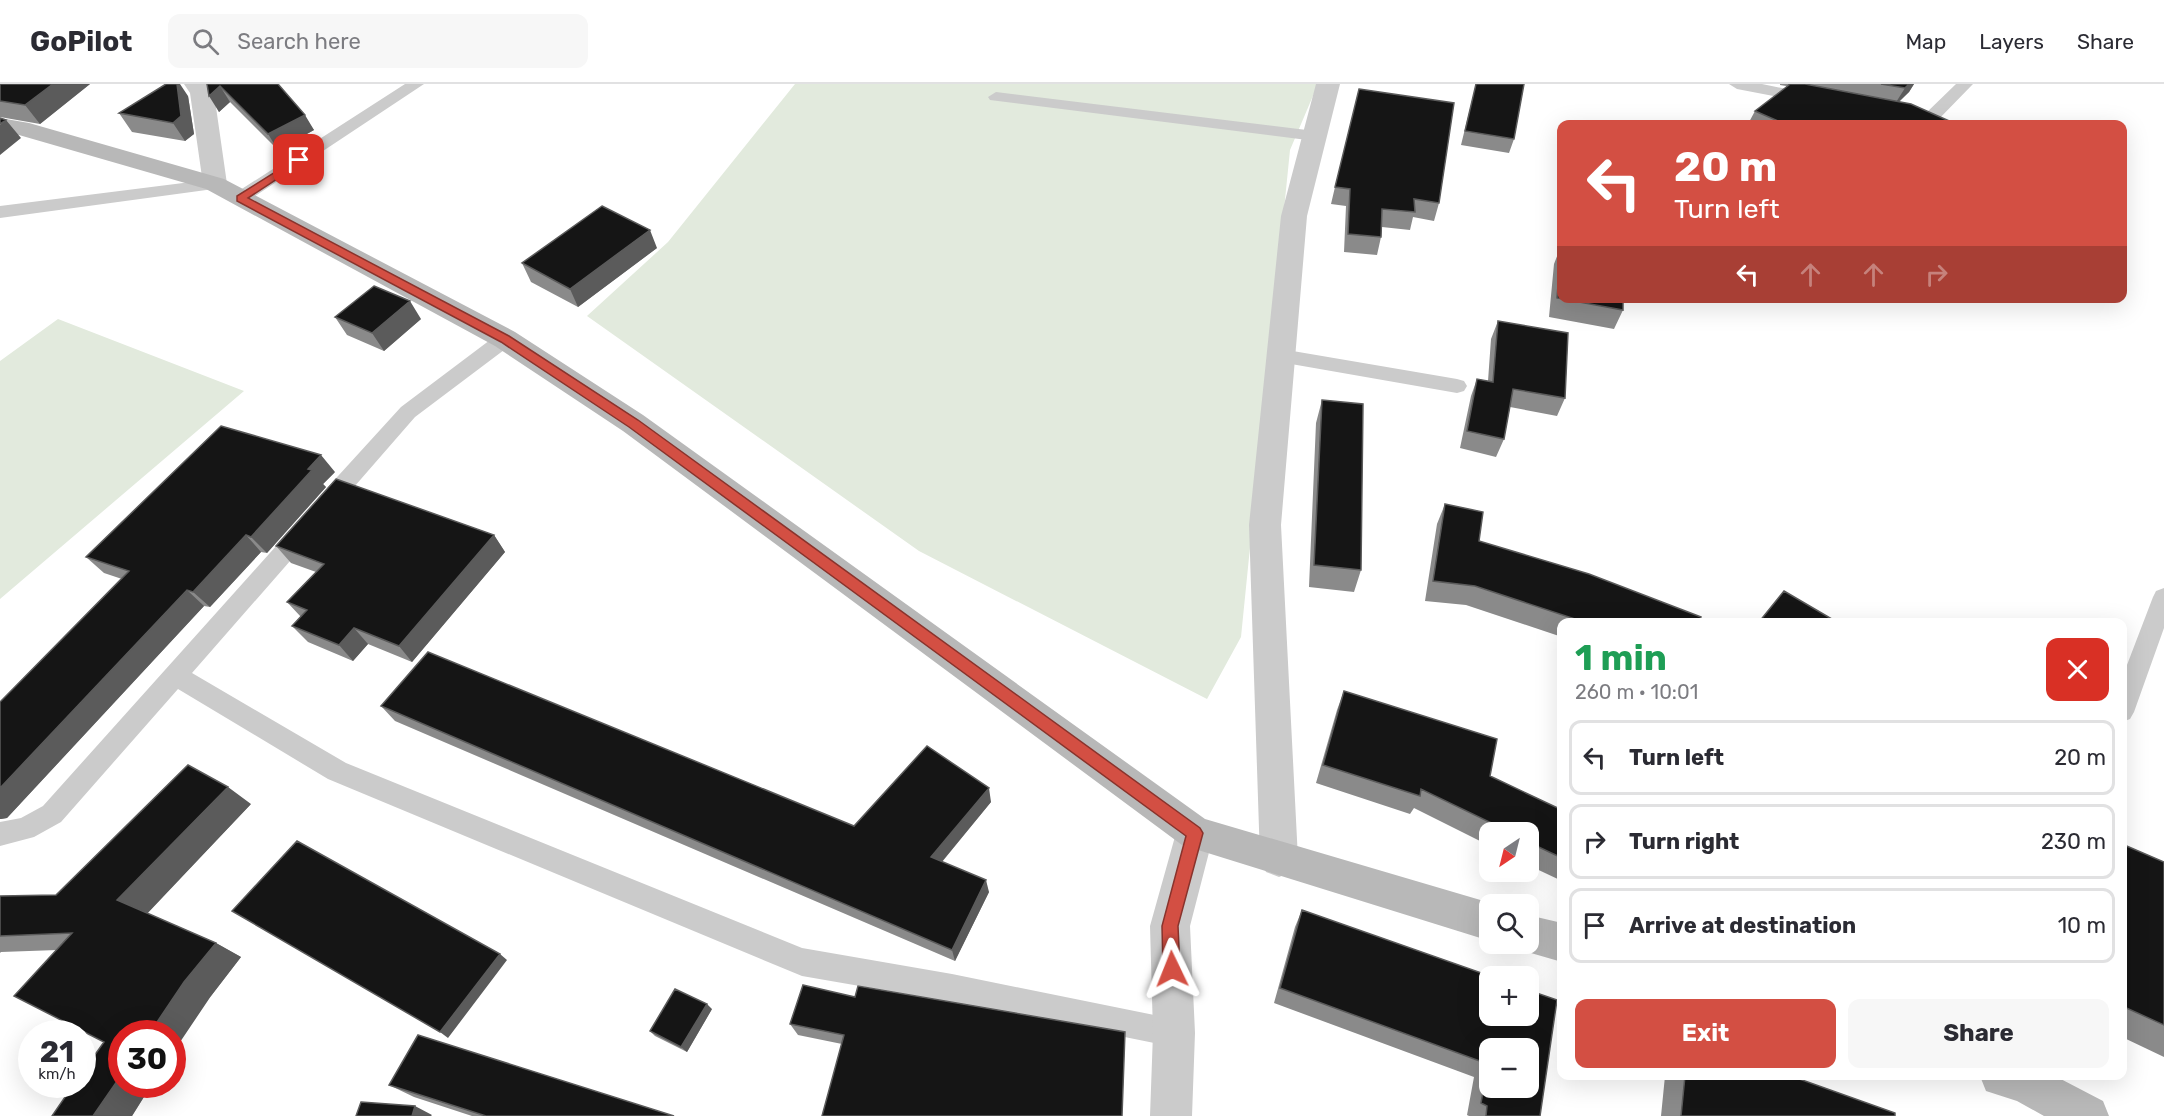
<!DOCTYPE html>
<meta charset="utf-8">
<style>
body{margin:0;font-family:Rubik,sans-serif;background:#f7f7f7;color:#2b2b33;height:100vh;display:flex;flex-direction:column;font-size:22px;white-space:nowrap}
*{box-sizing:border-box;margin:0}
p{font-size:20px;color:#7c7c81}
.icon{flex:none;width:33px;height:33px;fill:none;stroke:currentColor;stroke-width:2;stroke-linecap:round;stroke-linejoin:round}
.map{position:relative;flex:1;overflow:hidden}
.side{position:absolute;left:1557px;top:534px;width:570px;height:462px;display:flex;flex-direction:column;background:#fff;border-radius:12px;box-shadow:0 6px 24px #0002}
.side>*{flex:none}
.top-card{position:absolute;left:1557px;top:36px;width:570px;height:183px;border-radius:12px;box-shadow:0 6px 24px #0002;background:#d34f43;color:#fff;overflow:hidden}
.needle{width:39px;rotate:215deg}
.controls{position:absolute;left:1479px;top:738px;display:grid;gap:12px}
.controls a{display:grid;place-items:center;width:60px;height:60px;border-radius:12px;background:#fff;box-shadow:0 6px 24px #0002;font-size:30px}
.speed{position:absolute;left:18px;top:936px;display:flex;gap:12px;font-size:30px;font-weight:700;text-align:center}
.speed>*{display:grid;place-content:center;width:78px;height:78px;border-radius:50%;background:#fff;box-shadow:0 6px 24px #0002;line-height:1}
.speed small{font-size:15px;font-weight:400}
.speed .limit{border:9px solid #d22;background:#fff;color:#111}
.pin{position:absolute;display:grid;place-items:center;width:51px;height:51px;color:#fff;margin:-26px;border-radius:12px;box-shadow:0 3px 9px #0006}
.me{position:absolute;width:66px;margin:-33px;rotate:358deg;stroke-linejoin:round;filter:drop-shadow(0 0 4px #0008)}
.turn{display:flex;align-items:center;gap:21px;height:126px;padding:0 18px;font-size:27px}
.turn .icon{width:78px;height:78px;stroke-width:2.5}
.turn b{display:block;font-size:42px;line-height:51px}
.lanes{display:flex;align-items:center;height:57px;padding:0 18px;background:#0003;justify-content:center;gap:30px;direction:ltr}
.lanes .off{opacity:.35}
.round{display:grid;place-items:center;flex:none;width:63px;height:63px;border-radius:12px;background:#f7f7f7}
.headline{display:flex;align-items:center;justify-content:space-between;height:102px;padding:0 18px}
h1{font-size:36px;font-weight:700;line-height:45px;color:#1e9e55}
.primary-button{display:flex;gap:12px;margin-top:auto;padding:12px 18px}
.primary-button a{flex:1;height:69px;border-radius:12px;background:#d34f43;color:#fff;font-size:24px;font-weight:700;line-height:69px;text-align:center}
.primary-button a+a{background:#f7f7f7;color:#2b2b33}
ul{padding:0;list-style:none}
li{display:flex;align-items:center;gap:18px;height:75px;margin:0 12px 9px;padding:0 6px;border:3px solid #e1e1e2;border-radius:12px}
li div{flex:1}
li b{display:block;font-size:22px}
li em{font-style:normal}
header{display:flex;align-items:center;gap:36px;box-sizing:border-box;height:84px;padding:0 30px;background:#fff;border-bottom:2px solid #e1e1e2}
header strong{font-size:28px}
nav{display:flex;gap:33px;margin-inline-start:auto;font-size:21px}
.search{width:420px;height:54px;background:#f7f7f7;display:flex;align-items:center;gap:15px;box-sizing:border-box;padding:0 21px;border-radius:12px;color:#7c7c81;font-size:22px}
.map>svg:first-child{display:block}
.green{fill:#e2eadd}
.lines{fill:none;stroke-linecap:round;stroke-linejoin:round}
.lane{fill:#cbcbcb;fill-rule:evenodd}
.street{fill:#cbcbcb;fill-rule:evenodd}
.secondary{fill:#b8b8b8;fill-rule:evenodd}
.wall{fill:#8a8a8a}
.shaded-wall{fill:#5b5b5b}
.building{fill:#151515;stroke:#5b5b5b;stroke-width:1.5;fill-rule:evenodd}
.route{fill:#d34f43;stroke:#89332c;stroke-width:1.5}
</style>
<header>
<strong>GoPilot</strong>
<div class="search"><svg class="icon" aria-label="search" viewBox="0 0 24 24"><circle cx="10" cy="10" r="6"/><path d="M15 15l6 6"/></svg>Search here</div>
<nav><a>Map</a><a>Layers</a><a>Share</a></nav>
</header>
<div class="map">
<svg width="2164" height="1032" viewBox="0 0 2164 1032">
<rect width="100%" height="100%" fill="#fff"/>
<path class="green" d="M795,0H1318L1290,66L1241,553L1207,615L919,467L587,232L668,158Z
M58,235L244,307L0,515V277Z"/>
<g class="lines">
<path class="lane" d="M405,0H424L246,118H234L231,114L234,110Z
M1729,0H1762L1816,11L1818,14L1810,19L1737,5Z
M1956,0H1973L1934,40L1907,38L1899,33L1907,28L1924,31Z
M996,8L1315,47L1323,52L1315,57L990,16L988,13Z
M215,95L221,96L224,100L221,104L0,134V122Z
M505,248L512,250L515,255L512,260L415,333L334,426L326,428L318,426L315,420L318,414L401,323L498,250Z
M1281,265L1457,295L1464,297L1467,302L1464,307L1457,309L1274,277L1271,272L1274,267Z
M303,439L311,441L314,447L311,453L192,589L346,679L802,864L952,890L1174,935L1184,939L1188,949L1184,959L1174,963L952,918L802,892L328,695L178,605L61,738L34,753L0,762V738L21,734L43,722L295,441Z
M2164,504V544L2134,628L2130,635L2122,638V594L2153,513L2156,507Z"/>
<path class="street" d="M184,0H208L214,9L227,100L224,105L215,108L206,105L203,100L190,9Z
M1316,0H1340L1307,132L1281,441L1298,775L1292,788L1279,793L1266,788L1260,775L1249,441L1281,132Z
M1195,732L1208,737L1214,749L1190,842L1195,949L1192,1032H1150L1153,949L1150,842L1176,749L1182,737Z"/>
<path class="secondary" d="M0,34L29,39L224,95L515,248L643,331L1205,735L1494,820H1490V857L1182,761L623,347L495,262L206,105L19,51L0,48Z
M1528,831L1562,839V878L1514,864L1512,860H1528Z
M1980,992H2055L2103,1017L2109,1032H2044L2017,1017L1986,1007Z"/>
</g>
<path class="wall" d="M0,0H90L40,40L0,33Z
M207,0H278L314,46L278,66L230,18L219,28Z
M1476,0H1524L1514,55L1509,69L1461,61Z
M1780,0H1914L1909,8L1899,18L1956,40H1748L1755,27L1786,4V2L1780,1Z
M188,12L194,50L185,57L132,48L119,29Z
M1335,103L1439,119L1434,137L1413,133L1410,146L1382,143L1381,153L1377,171L1344,168L1346,122L1331,120Z
M1561,162L1623,226L1614,245L1549,233L1554,180Z
M657,164L578,223L531,198L522,179Z
M335,233L421,235L384,267L347,251Z
M1498,237L1565,314L1557,332L1510,323L1504,355L1496,373L1460,364L1471,312L1477,295L1488,297L1491,255Z
M1322,316L1361,486L1354,508L1309,503L1316,339Z
M335,388L323,400L326,403L267,469L261,468L210,523L204,522L7,734L0,735V618L122,495L104,489L86,473Z
M1445,420L1479,457L1699,538H1562V553L1466,521L1425,517L1437,440Z
M494,451L505,468L412,578L368,560L353,577L308,558L292,542L301,533L287,518L316,488L291,479L276,462Z
M1344,607L1490,692L1562,726V797L1528,781V748H1490V762L1414,724L1410,730L1316,699L1337,626Z
M381,622L854,742L991,718L942,778L989,808L955,877L395,637Z
M251,720L147,829L216,859L241,873L211,912L122,1000H152L132,1032L104,958L57,866L1,868L0,869V812L56,811Z
M2122,760L2164,778V973L2122,953Z
M1302,826L1490,892L1540,1032H1469L1467,1031L1474,993L1274,919L1295,843Z
M803,901L1122,1032L842,960L798,951L790,940Z
M712,925L687,968L655,952L650,947Z
M1665,992H1791L1895,1032H1661Z
M389,1001L674,1032H472L414,1013Z"/>
<path class="shaded-wall" d="M53,0H90L40,40L25,21Z
M177,0H180L188,12L194,50L185,57L173,39Z
M1909,0H1914L1909,8L1893,23L1905,4Z
M220,2L230,18L219,28L209,12Z
M305,31L314,46L278,66L268,50Z
M6,36L21,54L0,71V41Z
M650,146L657,164L578,223L570,205Z
M410,217L421,235L384,267L372,249Z
M321,371L335,388L323,400L326,403L267,469L251,453L308,385Z
M246,451L261,468L210,523L193,508Z
M494,451L505,468L412,578L399,562Z
M187,506L204,522L7,734L1,735H0V704Z
M354,544L368,560L353,577L339,561Z
M228,703L251,720L145,832L117,816Z
M989,704L991,718L935,786L931,773Z
M986,796L989,808L955,877L952,866Z
M216,859L241,873L211,912L172,970V950H149L184,898Z
M500,870L507,876L448,954L440,948Z
M707,920L712,925L687,968L681,963Z
M122,990V1000H152L132,1032H93Z
M415,1022L432,1031L431,1032H412Z"/>
<path class="building" d="M0,0H53L25,21L0,17Z
M166,0H177L181,32L173,39L119,29Z
M207,0H278L305,31L268,50L220,2L209,12Z
M1476,0H1524L1514,55L1465,47Z
M1789,0H1805L1911,20L1956,40H1785L1755,27L1789,1Z
M1881,0H1909L1905,4Z
M1359,5L1454,19L1439,119L1414,115L1415,128L1382,125L1381,153L1348,150L1350,105L1335,103Z
M0,34L6,36L0,40Z
M602,122L650,146L570,205L522,179Z
M1561,162L1562,214H1623V226L1557,214Z
M374,202L410,217L372,249L335,233Z
M1498,237L1568,249L1565,314L1513,305L1504,355L1467,347L1477,295L1493,298Z
M1322,316L1363,320L1361,486L1314,481Z
M221,342L321,371L308,385L312,386L251,453L246,451L193,508L187,506L0,704V618L129,487L86,473Z
M336,395L494,451L399,562L354,544L339,561L292,542L307,526L287,518L324,480L276,462Z
M1445,420L1483,428L1479,457L1589,490L1701,533L1699,538H1584L1475,502L1433,497Z
M1784,507L1837,538H1759Z
M428,568L854,742L927,662L989,704L931,773L986,796L952,866L381,622Z
M1344,607L1497,655L1490,692L1562,726V774L1528,758V748H1510L1421,705L1420,712L1323,681Z
M188,681L228,703L117,816L216,859L184,898L149,950H122V990L93,1032H52L74,1000H82V989L104,958L14,912L72,849L0,852V812L56,811Z
M297,757L500,870L440,948L232,827Z
M2122,760L2164,778V941L2122,922Z
M1302,826L1490,892V932H1528V906L1557,916L1540,1032H1486L1487,1022L1481,1019L1488,980L1280,904ZM1490,964H1528V1004H1490Z
M803,901L855,913L858,902L1125,948L1122,1032H822L844,951L790,940Z
M675,905L707,920L681,963L650,947Z
M418,951L674,1032H486L389,1001Z
M1685,992H1791L1895,1029V1032H1681Z
M361,1018L415,1022L412,1032H356Z"/>
<path class="route" d="M299,73L303,74V78L248,114L509,252L638,336L1200,744L1203,749L1178,842L1180,885L1177,890L1172,893L1166,890L1163,885L1162,842L1186,752L629,343L501,258L237,117V112Z"/>
</svg>
<div class="controls">
<a><svg class="needle" viewBox="-14 -14 28 28"><path d="M0-13l5 13h-10z" fill="#e53935"/><path d="M0 13l5-13h-10z" fill="#7c7c81"/></svg></a>
<a><svg class="icon" aria-label="search" viewBox="0 0 24 24"><circle cx="10" cy="10" r="6"/><path d="M15 15l6 6"/></svg></a>
<a>+</a>
<a>−</a>
</div>
<div class="speed"><div>21<small>km/h</small></div><div class="limit">30</div></div>
<div class="pin" style="left:299px;top:76px;background:#d93025"><svg class="icon" aria-label="arrive" viewBox="0 0 24 24"><path d="M6 21V4h12l-3 4 3 4H6"/></svg></div>
<svg class="me" style="left:1172px;top:885px" viewBox="-20 -20 40 40"><path d="M0-17L14 15 0 8-14 15z" fill="#d34f43" stroke="#fff" stroke-width="4"/></svg>
<div class="top-card">
<div class="turn"><svg class="icon" aria-label="left" viewBox="0 0 24 24"><path d="M17 20v-9H6M10 6l-5 5 5 5"/></svg><div><b>20 m</b>Turn left</div></div>
<div class="lanes"><svg class="icon" aria-label="left" viewBox="0 0 24 24"><path d="M17 20v-9H6M10 6l-5 5 5 5"/></svg><svg class="icon off" aria-label="ahead" viewBox="0 0 24 24"><path d="M12 20V5M6 11l6-6 6 6"/></svg><svg class="icon off" aria-label="ahead" viewBox="0 0 24 24"><path d="M12 20V5M6 11l6-6 6 6"/></svg><svg class="icon off" aria-label="right" viewBox="0 0 24 24"><path d="M7 20v-9h11M14 6l5 5-5 5"/></svg></div>
</div>
<section class="side">
<div class="headline"><div><h1>1 min</h1><p>260 m · 10:01</p></div><a class="round" style="background:#d93025;color:#fff"><svg class="icon" aria-label="close" viewBox="0 0 24 24"><path d="M6 6l12 12M18 6L6 18"/></svg></a></div>
<ul>
<li><svg class="icon" aria-label="left" viewBox="0 0 24 24"><path d="M17 20v-9H6M10 6l-5 5 5 5"/></svg><div><b>Turn left</b></div><em>20 m</em></li>
<li><svg class="icon" aria-label="right" viewBox="0 0 24 24"><path d="M7 20v-9h11M14 6l5 5-5 5"/></svg><div><b>Turn right</b></div><em>230 m</em></li>
<li><svg class="icon" aria-label="arrive" viewBox="0 0 24 24"><path d="M6 21V4h12l-3 4 3 4H6"/></svg><div><b>Arrive at destination</b></div><em>10 m</em></li>
</ul>
<div class="primary-button"><a>Exit</a><a>Share</a></div>
</section>
</div>
